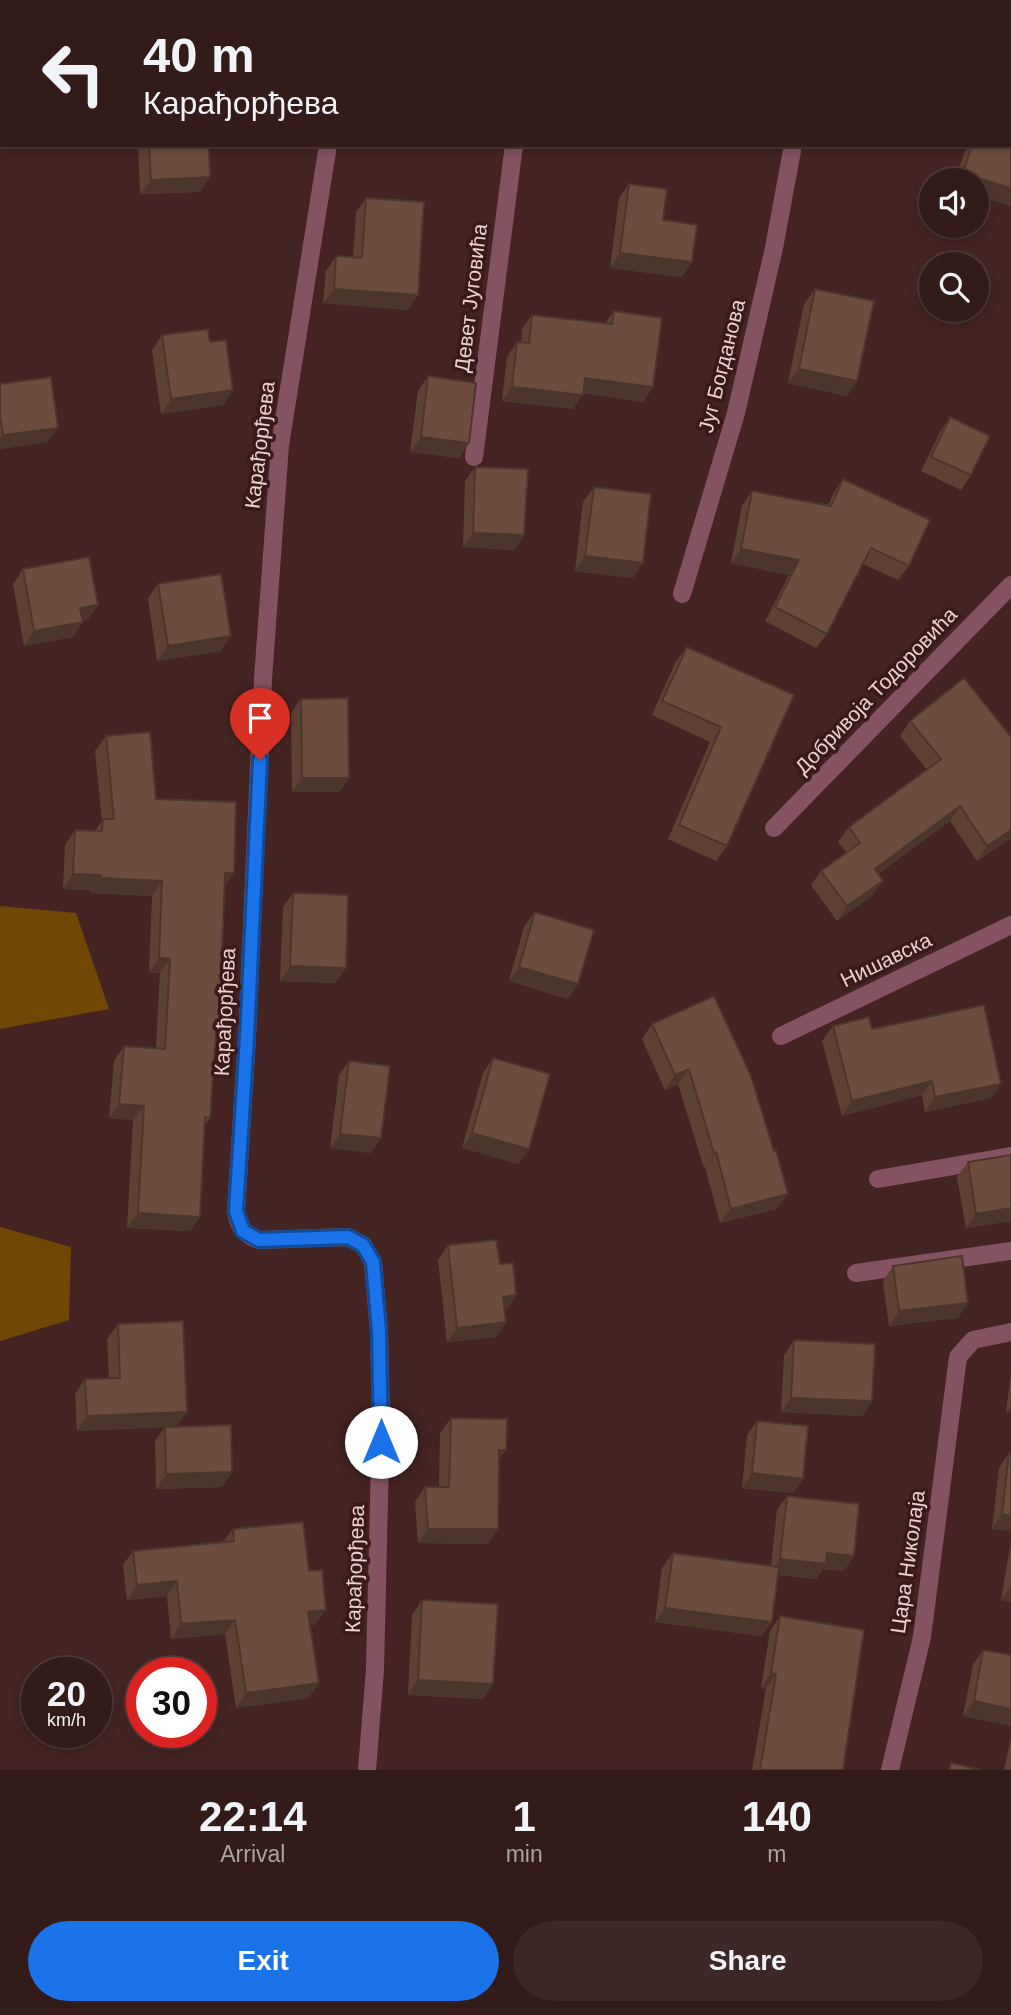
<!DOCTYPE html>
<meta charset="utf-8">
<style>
body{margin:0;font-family:Arial,sans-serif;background:#3e2827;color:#f1f3f6;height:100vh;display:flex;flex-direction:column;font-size:26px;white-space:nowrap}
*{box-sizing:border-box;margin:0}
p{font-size:23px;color:#a9a1a2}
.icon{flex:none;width:38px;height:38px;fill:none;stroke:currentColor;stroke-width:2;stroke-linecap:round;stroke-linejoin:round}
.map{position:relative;height:1770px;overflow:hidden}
.details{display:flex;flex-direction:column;background:#331b1a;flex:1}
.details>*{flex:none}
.top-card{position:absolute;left:0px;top:0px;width:1012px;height:147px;box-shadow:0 4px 10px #0003,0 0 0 2px #4e3939;background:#331b1a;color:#f1f3f6;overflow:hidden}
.tools{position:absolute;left:919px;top:168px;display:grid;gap:14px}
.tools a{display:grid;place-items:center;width:70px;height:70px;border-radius:50%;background:#331b1a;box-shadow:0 4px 10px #0003,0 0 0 2px #4e3939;font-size:35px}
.speed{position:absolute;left:21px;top:1657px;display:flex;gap:14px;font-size:35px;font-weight:700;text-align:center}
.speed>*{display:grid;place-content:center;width:91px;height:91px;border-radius:50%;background:#331b1a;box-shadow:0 4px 10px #0003,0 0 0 2px #4e3939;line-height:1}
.speed small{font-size:18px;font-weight:400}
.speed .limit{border:10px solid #d22;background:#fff;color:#111}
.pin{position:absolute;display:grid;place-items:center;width:60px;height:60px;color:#fff;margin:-72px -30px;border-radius:50% 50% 50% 0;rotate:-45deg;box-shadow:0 0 7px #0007}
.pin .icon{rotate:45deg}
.me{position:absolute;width:77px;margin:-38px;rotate:0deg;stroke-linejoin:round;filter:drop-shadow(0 0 5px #0008)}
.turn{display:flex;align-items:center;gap:24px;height:147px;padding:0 28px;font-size:32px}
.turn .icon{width:91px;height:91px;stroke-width:2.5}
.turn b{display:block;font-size:49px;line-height:60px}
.eta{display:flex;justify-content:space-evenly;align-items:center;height:119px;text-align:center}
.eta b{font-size:42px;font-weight:800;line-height:49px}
.action{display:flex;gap:14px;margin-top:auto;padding:14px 28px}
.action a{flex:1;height:80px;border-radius:42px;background:#1a73e8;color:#fff;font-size:28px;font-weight:800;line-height:80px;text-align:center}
.action a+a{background:#3e2827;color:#f1f3f6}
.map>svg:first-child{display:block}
.green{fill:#704806}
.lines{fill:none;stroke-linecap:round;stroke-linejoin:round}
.minor{stroke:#845362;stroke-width:18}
.wall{fill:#5d4234}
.shaded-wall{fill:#4c362b}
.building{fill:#6c4d3d;stroke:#4c362b;stroke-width:2}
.route-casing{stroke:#114b97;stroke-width:18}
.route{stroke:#1a73e8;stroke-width:12}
.labels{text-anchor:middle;stroke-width:7;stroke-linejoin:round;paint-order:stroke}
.street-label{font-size:21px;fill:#e8d2d0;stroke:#391a18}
</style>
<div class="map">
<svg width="1011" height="1770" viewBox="0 0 1011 1770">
<rect width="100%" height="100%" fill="#442422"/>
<path class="green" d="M0,906L76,913L109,1009L0,1029Z
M0,1227L71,1247L69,1320L0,1341Z"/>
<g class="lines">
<path class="minor" d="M988,0L990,2
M360,2L361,0
M533,2V0
M819,2V0
M1010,20L1011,21
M328,145L280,445L263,679L247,1037L236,1211C239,1227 244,1235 259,1240L348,1237L363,1245L373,1262L379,1331L381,1418L375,1669L367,1770
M474,457L514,145
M682,594L736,413L774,248L793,145
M774,828L1011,585
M781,1036L1011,925
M878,1179L1011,1156
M856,1273L1011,1251
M890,1770L922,1637L958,1357L973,1340L1011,1332"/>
</g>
<path class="wall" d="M1011,116V206L976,195V180H955L967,145H1010Z
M138,145H209L210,177L200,192L140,194Z
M629,184L663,220L682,277L610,268L619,198Z
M366,198L408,310L323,303L326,271L336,256L353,258L356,212Z
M815,289L857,381L847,396L788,383L804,304Z
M614,311L653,387L643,402L583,393L573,409L502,401L507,357L517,342L521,343L522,329L532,315L605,323Z
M162,335L210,342L233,390L223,405L161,414L152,350Z
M428,376L469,443L459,458L410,452L418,391Z
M0,384L47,442L0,449Z
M950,417L971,475L961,490L921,471L940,432Z
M475,467L524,535L514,550L463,547L465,481Z
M843,479L909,566L898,580L863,564L827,634L816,648L765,621L789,575L731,563L742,506L752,491L828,506L833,494Z
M594,487L633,578L575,571L583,502Z
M23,569L98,605L88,619L82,620L73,637L24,646L13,584Z
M158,584L221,651L157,661L148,598Z
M687,647L794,695L727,846L716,861L668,839L710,742L652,715L676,661Z
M301,699L349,778L339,792H292L291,713Z
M910,721L1011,838L977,861L950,821L878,874L873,895L837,921L811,885L821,871L846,852L838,842L849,827L927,770L900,736Z
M106,736L225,886L210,1118L205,1125L190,1231L127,1228L133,1120L109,1118L114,1061L124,1046L156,1048L160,973H149L152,896L90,893L91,890L63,889L65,845L75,830L95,831L102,821L95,751Z
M293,893L346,968L335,983L280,981L283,907Z
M535,912L568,999L509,981L524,927Z
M714,996L777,1209L720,1223L705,1167L704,1168L678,1084L665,1090L642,1039L652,1024Z
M833,1026L872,1029L1001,1084L991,1098L925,1112L922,1095L842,1116L822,1041Z
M493,1058L519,1164L462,1148L483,1073Z
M349,1061L371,1153L330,1148L339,1075Z
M1011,1155V1221L966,1228L957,1177L968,1162Z
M448,1245L500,1264L516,1295L506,1310H504L506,1322L496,1337L447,1342L438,1260Z
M893,1266L958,1318L889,1326L883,1281Z
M118,1324L177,1426L222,1487L156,1489L155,1441L165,1427L77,1431L75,1394L85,1379L109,1378L107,1339Z
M794,1340L872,1401L862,1416L781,1412L784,1355Z
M1011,1370V1413H1006Z
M451,1418L499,1461L498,1529L488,1544L418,1543L415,1502L425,1487H439L440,1433Z
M757,1421L803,1479L793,1493L742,1488L747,1435Z
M1009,1453H1011V1531L992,1529L999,1468Z
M787,1496L844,1571L823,1569L816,1579L778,1575L772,1622L761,1636L655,1622L662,1568L673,1553L771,1566L777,1510Z
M233,1529L315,1625H310L319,1683L308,1698L236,1708L225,1634L171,1639L167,1596L127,1600L123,1565L133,1551L223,1542Z
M1011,1541V1602L1001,1600Z
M422,1600L483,1699L408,1695L412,1615Z
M780,1616L843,1770H752L766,1689L761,1688L770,1631Z
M983,1650L1011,1656V1726L963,1716L973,1665Z
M1011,1738V1770H1004Z"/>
<path class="shaded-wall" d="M67,0H126L132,2H73Z
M647,0H704L703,2H646Z
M963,173L1011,188V206L976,195V180H958Z
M210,177L200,192L140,194L151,180Z
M620,253L692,262L682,277L610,268Z
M334,289L418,295L408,310L323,303Z
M799,369L857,381L847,396L788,383Z
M585,378L653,387L643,402L575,392Z
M512,387L583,395L573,409L502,401Z
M233,390L223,405L161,414L171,399Z
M58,428L47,442L0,449V439L3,435Z
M421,437L469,443L459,458L410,452Z
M473,533L524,535L514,550L463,547Z
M741,549L799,560L789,575L731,563Z
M585,556L643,563L633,578L575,571Z
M98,605L88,619L70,623L80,608Z
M83,622L73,637L24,646L34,631Z
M231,636L221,651L157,661L168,646Z
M302,778H349L339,792H292Z
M960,806L950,821L864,884L875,869Z
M1011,830V838L977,861L987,846Z
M225,873H234L224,888Z
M73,874L101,875L91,890L63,889Z
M100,878L162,881L152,896L90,893Z
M883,881L873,895L837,921L847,906Z
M159,958L170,959L160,973H149Z
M290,966L346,968L335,983L280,981Z
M519,967L578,984L568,999L509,981Z
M689,1069L678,1084L665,1090L675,1075Z
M932,1081L922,1095L842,1116L852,1101Z
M1001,1084L991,1098L925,1112L935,1097Z
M119,1104L144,1106L133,1120L109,1118Z
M472,1133L529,1149L519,1164L462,1148Z
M340,1134L381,1138L371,1153L330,1148Z
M716,1152L705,1167L704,1168L714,1153Z
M788,1194L777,1209L720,1223L731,1209Z
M1011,1208V1221L966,1228L976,1214Z
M138,1213L200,1217L190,1231L127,1228Z
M516,1295L506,1310L492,1312L503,1297Z
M968,1303L958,1318L889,1326L899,1311Z
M506,1322L496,1337L447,1342L457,1328Z
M791,1398L872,1401L862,1416L781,1412Z
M1011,1405V1413H1006Z
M187,1412L177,1426L77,1431L87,1416Z
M499,1450H506L496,1465Z
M232,1472L222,1487L156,1489L166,1474Z
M752,1473L803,1479L793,1493L742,1488Z
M1002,1514L1011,1516V1531L992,1529Z
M428,1529H498L488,1544L418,1543Z
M827,1553L854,1556L844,1571L823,1569L816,1579L770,1574L780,1559Z
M177,1581L167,1596L127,1600L137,1585Z
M1011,1586V1602L1001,1600Z
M665,1608L772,1622L761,1636L655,1622Z
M326,1610L315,1625L297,1626L308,1612Z
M235,1620L225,1634L171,1639L181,1624Z
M771,1673L776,1674L766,1689L761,1688Z
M418,1680L493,1684L483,1699L408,1695Z
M319,1683L308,1698L236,1708L246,1693Z
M974,1701L1011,1709V1726L963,1716Z"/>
<path class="building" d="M126,0H287V2H132Z
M580,0H640V2H580Z
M1010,116H1011V188L963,173L972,145H1010Z
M149,145H209L210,177L151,180Z
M629,184L667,189L663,220L697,225L692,262L620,253Z
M366,198L424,202L418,295L334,289L336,256L362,258Z
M815,289L874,301L857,381L799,369Z
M614,311L662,318L653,387L585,378L583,395L512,387L517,342L529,343L532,315L612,324Z
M208,329L210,342L226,340L233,390L171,399L162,335Z
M428,376L476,383L469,443L421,437Z
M51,377L58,428L3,435L0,416V384Z
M950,417L990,436L971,475L931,457Z
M475,467L528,469L524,535L473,533Z
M843,479L930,520L909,566L871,548L827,634L775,607L799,560L741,549L752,491L831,506Z
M594,487L651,494L643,563L585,556Z
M89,557L98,605L80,608L83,622L34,631L23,569Z
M221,574L231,636L168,646L158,584Z
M687,647L794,695L727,846L679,825L721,727L662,701Z
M964,678L1011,737V830L987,846L960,806L875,869L883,881L847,906L821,871L860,843L849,827L941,759L910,721Z
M348,698L349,778H302L301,699Z
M150,732L156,799L236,802L234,873H225L219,1033H216L210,1118L205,1117L200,1217L138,1213L144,1106L119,1104L124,1046L165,1049L170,959L159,958L162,881L100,878L101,875L73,874L75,830L102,831L103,819H114L106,736Z
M293,893L348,895L346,968L290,966Z
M535,912L594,930L578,984L519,967Z
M714,996L751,1076L774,1151L776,1150L788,1194L731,1209L716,1152L714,1153L689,1069L675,1075L652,1024Z
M984,1005L1001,1084L935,1097L932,1081L852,1101L833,1026L869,1017L872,1029Z
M493,1058L550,1074L529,1149L472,1133Z
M349,1061L390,1066L381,1138L340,1134Z
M1011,1155V1208L976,1214L968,1162Z
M496,1240L500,1264L513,1263L516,1295L503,1297L506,1322L457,1328L448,1245Z
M962,1256L968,1303L899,1311L893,1266Z
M183,1321L187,1412L87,1416L85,1379L120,1378L118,1324Z
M794,1340L875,1344L872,1401L791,1398Z
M451,1418L507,1419L506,1450H499L498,1529H428L425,1487H449Z
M757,1421L808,1426L803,1479L752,1473Z
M231,1425L232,1472L166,1474L165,1427Z
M1009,1453H1011V1516L1002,1514Z
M787,1496L859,1504L854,1556L827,1553L826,1564L780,1559Z
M303,1522L309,1571L322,1570L326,1610L308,1612L319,1683L246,1693L235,1620L181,1624L177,1581L137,1585L133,1551L234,1541L233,1529Z
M673,1553L779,1567L772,1622L665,1608Z
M422,1600L498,1604L493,1684L418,1680Z
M780,1616L864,1630L843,1770H760L776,1674L771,1673Z
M983,1650L1011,1655V1709L974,1701Z
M951,1763L982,1770H949Z"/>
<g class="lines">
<g class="route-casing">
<path id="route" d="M260,760L247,1037L236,1211L243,1231L259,1240L348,1237L363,1245L373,1262L379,1331L381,1442"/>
</g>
<use href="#route" class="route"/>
</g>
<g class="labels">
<g class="street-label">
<text transform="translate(471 298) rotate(-83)" y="7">Девет Југовића</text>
<text transform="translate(722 366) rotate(-76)" y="7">Југ Богданова</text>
<text transform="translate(260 445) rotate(-83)" y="7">Карађорђева</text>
<text transform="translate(876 691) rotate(-46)" y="7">Добривоја Тодоровића</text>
<text transform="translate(886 960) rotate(-26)" y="7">Нишавска</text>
<text transform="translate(225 1012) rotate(-87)" y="7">Карађорђева</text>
<text transform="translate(908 1562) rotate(-82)" y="7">Цара Николаја</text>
<text transform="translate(355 1569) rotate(-88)" y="7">Карађорђева</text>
</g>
</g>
</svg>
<div class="tools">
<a><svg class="icon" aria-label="sound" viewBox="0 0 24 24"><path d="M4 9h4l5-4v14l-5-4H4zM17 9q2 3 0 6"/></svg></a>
<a><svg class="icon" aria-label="search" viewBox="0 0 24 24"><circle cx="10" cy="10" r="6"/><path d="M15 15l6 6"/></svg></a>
</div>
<div class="speed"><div>20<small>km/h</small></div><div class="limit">30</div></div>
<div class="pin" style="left:260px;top:760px;background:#d93025"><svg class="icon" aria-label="arrive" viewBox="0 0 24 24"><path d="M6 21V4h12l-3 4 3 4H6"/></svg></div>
<svg class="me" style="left:381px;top:1442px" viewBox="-20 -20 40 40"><circle r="19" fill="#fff"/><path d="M0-13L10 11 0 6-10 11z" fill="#1a73e8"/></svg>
<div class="top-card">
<div class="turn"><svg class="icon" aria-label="left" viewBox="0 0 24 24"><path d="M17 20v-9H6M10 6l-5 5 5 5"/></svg><div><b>40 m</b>Карађорђева</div></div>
</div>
</div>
<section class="details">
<div class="eta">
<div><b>22:14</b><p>Arrival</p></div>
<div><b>1</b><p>min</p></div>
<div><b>140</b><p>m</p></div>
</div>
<div class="action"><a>Exit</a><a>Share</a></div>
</section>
